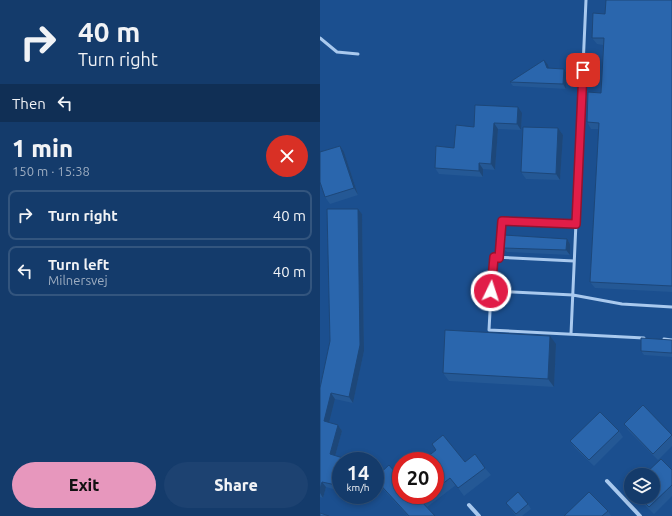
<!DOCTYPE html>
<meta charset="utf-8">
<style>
body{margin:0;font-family:Ubuntu,sans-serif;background:#1d4271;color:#f1f3f6;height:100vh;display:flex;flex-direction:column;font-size:15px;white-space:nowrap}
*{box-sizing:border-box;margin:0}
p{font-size:13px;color:#9dadc1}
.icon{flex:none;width:22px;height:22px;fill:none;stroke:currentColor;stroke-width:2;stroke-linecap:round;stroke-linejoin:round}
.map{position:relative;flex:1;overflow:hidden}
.drawer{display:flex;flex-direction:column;background:#143b6b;width:320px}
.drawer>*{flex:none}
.top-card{background:#143b6b;color:#f1f3f6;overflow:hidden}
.fabs{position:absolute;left:304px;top:468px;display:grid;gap:8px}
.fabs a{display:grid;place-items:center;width:36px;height:36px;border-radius:50%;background:#143b6b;box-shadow:0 2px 6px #0003,0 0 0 1px #33557e;font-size:20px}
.speed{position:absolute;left:12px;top:452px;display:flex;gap:8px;font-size:20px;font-weight:700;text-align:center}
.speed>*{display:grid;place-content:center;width:52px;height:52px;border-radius:50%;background:#143b6b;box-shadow:0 2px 6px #0003,0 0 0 1px #33557e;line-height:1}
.speed small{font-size:10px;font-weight:400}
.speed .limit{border:6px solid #d22;background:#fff;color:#111}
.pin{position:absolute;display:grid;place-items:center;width:34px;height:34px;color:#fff;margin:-17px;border-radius:8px;box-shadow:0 2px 6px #0006}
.me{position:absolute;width:44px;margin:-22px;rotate:4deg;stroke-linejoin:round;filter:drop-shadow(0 0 3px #0008)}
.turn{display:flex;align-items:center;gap:14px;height:84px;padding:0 12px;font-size:18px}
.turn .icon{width:52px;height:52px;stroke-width:2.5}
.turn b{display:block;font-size:28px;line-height:34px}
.then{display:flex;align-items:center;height:38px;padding:0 12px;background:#0003;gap:8px;font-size:15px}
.round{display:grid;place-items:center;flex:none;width:42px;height:42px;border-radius:21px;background:#1d4271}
.summary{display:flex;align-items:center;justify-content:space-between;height:68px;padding:0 12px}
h1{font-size:24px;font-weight:800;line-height:30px}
.primary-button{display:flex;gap:8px;margin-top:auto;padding:8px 12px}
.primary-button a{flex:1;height:46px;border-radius:24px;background:#e797bd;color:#111;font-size:16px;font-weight:800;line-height:46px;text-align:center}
.primary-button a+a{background:#1d4271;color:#f1f3f6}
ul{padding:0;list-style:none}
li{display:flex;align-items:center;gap:12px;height:50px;margin:0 8px 6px;padding:0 4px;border:2px solid #33557e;border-radius:8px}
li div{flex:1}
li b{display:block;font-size:15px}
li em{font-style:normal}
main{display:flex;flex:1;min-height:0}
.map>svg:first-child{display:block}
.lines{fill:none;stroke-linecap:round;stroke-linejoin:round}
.lane{stroke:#a9c9ee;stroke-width:3}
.street{stroke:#a9c9ee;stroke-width:4}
.wall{fill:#245895}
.shaded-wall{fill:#1d4779}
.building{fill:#2a66ad;stroke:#1d4779}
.route-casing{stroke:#92132f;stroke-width:10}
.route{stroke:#e11d48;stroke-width:7}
</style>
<main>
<section class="drawer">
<div class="top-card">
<div class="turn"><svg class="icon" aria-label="right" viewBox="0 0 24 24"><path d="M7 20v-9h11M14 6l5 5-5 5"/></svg><div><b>40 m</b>Turn right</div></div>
<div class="then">Then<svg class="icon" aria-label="left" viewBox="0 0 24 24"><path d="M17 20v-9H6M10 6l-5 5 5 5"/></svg></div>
</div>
<div class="summary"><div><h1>1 min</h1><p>150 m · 15:38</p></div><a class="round" style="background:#d93025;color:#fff"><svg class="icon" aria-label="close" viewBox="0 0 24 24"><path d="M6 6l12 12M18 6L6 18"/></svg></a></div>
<ul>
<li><svg class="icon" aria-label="right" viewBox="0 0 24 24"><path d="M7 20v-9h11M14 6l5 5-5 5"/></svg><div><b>Turn right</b></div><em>40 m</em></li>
<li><svg class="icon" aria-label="left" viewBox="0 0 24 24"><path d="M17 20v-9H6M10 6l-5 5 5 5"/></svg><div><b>Turn left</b><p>Milnersvej</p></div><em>40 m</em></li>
</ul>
<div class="primary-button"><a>Exit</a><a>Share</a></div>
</section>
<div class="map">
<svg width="352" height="516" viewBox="0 0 352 516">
<rect width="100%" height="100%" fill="#1b4f8f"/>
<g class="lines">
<path class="lane" d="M0,38L17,52L38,54
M179,258L182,221L256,224
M254,261L173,257L169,330L324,338
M171,291L253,295L302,304L352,307
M251,334L266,0
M344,339L352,340"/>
<path class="street" d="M287,481L320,516
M149,505L159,516"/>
</g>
<path class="wall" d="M352,0V292L275,288L270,282L279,129H271L267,122L281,93L283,45L277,44L272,38L285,14Z
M228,65L229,68L244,69L247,74L246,89L193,86L190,82Z
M202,113L201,130L178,129L175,170L163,169V177L119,174L115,168L154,127Z
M238,128L243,135L240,180L206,179L201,172Z
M24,152L38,195L10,204L5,197Z
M38,209L42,214L44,351L33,403L15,399L9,423L18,425L22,431L15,456L23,458L25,461H21L20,491L6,487L3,498L0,497V388Z
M247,239L250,244V255L187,252L183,248Z
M352,340V357L324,355L321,351Z
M236,344L234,387L129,381L123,373Z
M304,424L352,435V446L338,460L308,430Z
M299,431L303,437L274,466L255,448L250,441Z
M115,461L145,462L165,468L171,475L144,496L136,485L107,507L115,516H88L60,486L55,479L81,495H115Z
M352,470V496L334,514L317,497H333Z
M186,503L208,504L211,509L202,516H196Z
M288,511L291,516H244Z"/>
<path class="shaded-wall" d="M224,60L228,65L231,73L227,68Z
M244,69L247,74L246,89L243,84Z
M198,107L202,113L201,130L197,124Z
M174,123L178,129L175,170L171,164Z
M238,128L243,135L240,180L236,174Z
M20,146L24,152L38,195L34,188Z
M159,163L163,169V177L159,171Z
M38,209L42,214L44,351L33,403L29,397Z
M247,239L250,244V255L246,250Z
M230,336L236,344L234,387L228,379Z
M11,393L15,399L8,427L4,421Z
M18,425L22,431L14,460L10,454Z
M21,465V487L20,491L16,485Z
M2,482L6,487L3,498L0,493V489Z"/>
<path class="building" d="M286,0H352V286L270,282L279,123L267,122L268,92L281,93L284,38H272L273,13L285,14Z
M224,60L227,68L244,69L243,84L190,82Z
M155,105L198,107L197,124L174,123L171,164L159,163V171L115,168L116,146L134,148L136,125L154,127Z
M203,127L238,128L236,174L201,172Z
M20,146L34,188L5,197L0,182V152Z
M7,209H38L40,345L29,397L11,393L4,421L18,425L10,454L23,458L22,461H21V465L16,485L2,482L0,489V388L10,341Z
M184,235L247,239L246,250L183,248Z
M125,330L230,336L228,379L123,373Z
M321,338L352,340V353L321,351Z
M323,405L352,435L333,454L304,424Z
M280,412L299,431L269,460L250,441Z
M123,435L145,462L155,454L165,468L138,488L130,478L115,490V461H102L116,450L112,444Z
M341,459L352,470V485L329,507L319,497H333V475H324Z
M69,465L80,478L81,477V495H108L101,501L115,516H89L55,479V478Z
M198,492L208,504L196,514L186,503Z
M269,492L288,511L282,516H244Z
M0,513L9,516H0Z"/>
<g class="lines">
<g class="route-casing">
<path id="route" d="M171,291L174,257L179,258L182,221L256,224L263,70"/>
</g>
<use href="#route" class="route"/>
</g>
</svg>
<div class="fabs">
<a><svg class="icon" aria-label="layers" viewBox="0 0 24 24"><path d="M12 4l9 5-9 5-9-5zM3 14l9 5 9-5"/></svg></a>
</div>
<div class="speed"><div>14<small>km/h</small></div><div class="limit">20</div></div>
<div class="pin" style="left:263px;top:70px;background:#d93025"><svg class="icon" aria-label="arrive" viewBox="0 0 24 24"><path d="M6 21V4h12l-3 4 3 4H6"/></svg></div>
<svg class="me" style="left:171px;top:291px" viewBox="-20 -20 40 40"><circle r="17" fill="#e11d48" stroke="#fff" stroke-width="3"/><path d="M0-11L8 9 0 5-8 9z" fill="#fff"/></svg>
</div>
</main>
